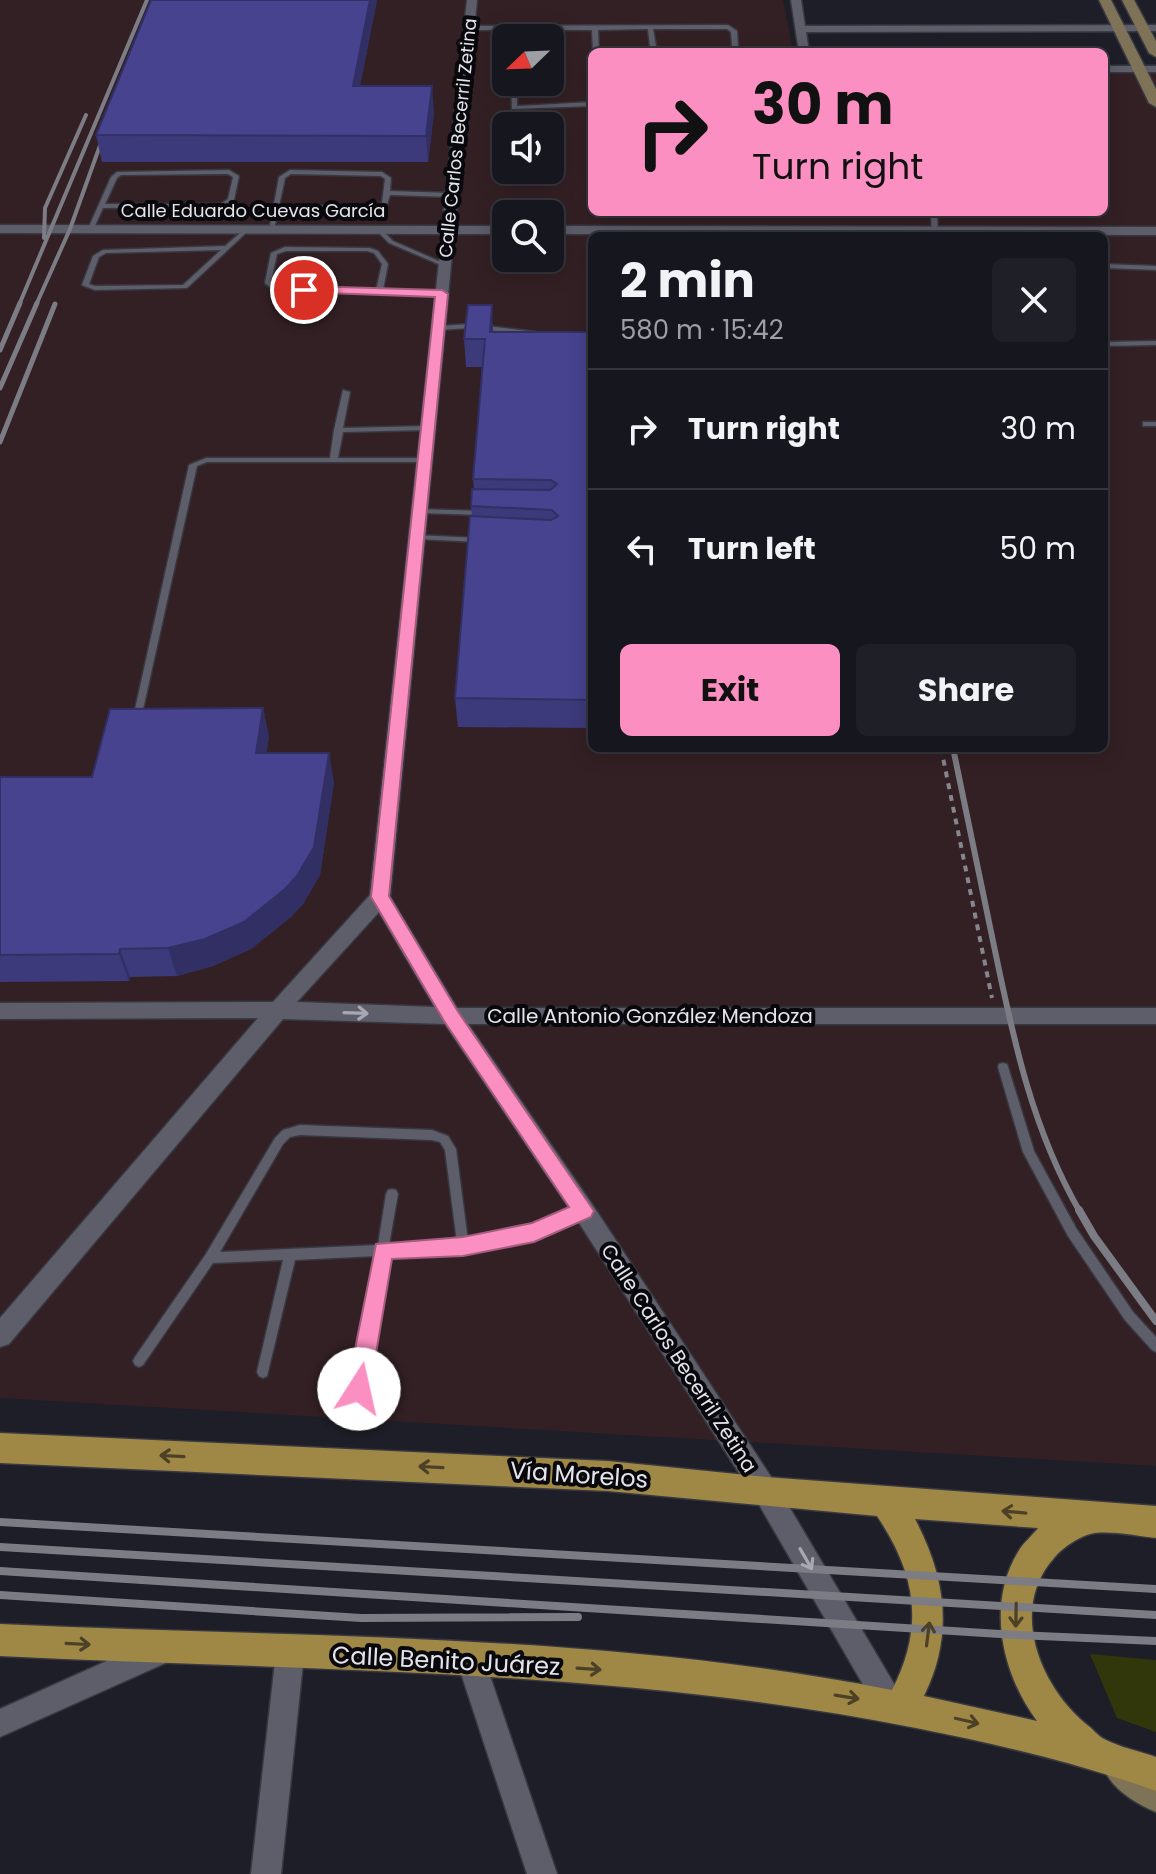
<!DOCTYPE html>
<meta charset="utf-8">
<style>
body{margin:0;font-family:Poppins,sans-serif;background:#1f1f27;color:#f1f3f6;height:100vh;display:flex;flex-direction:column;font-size:30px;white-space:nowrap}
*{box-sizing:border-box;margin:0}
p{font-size:26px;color:#9e9fa4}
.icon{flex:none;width:44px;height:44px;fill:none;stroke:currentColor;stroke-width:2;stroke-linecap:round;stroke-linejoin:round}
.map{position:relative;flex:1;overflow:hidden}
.drawer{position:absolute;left:588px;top:232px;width:520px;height:520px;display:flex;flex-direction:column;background:#16161e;border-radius:12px;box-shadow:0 4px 20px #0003,0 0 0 2px #35353c}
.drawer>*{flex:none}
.hud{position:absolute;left:588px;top:48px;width:520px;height:168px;border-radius:12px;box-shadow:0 4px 20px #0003,0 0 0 2px #35353c;background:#fc8fc1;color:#111;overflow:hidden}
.needle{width:52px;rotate:247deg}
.buttons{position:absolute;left:492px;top:24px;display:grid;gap:16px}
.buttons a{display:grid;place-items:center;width:72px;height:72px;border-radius:12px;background:#16161e;box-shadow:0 4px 20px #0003,0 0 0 2px #35353c;font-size:40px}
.pin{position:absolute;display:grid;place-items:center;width:68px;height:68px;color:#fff;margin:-34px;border:4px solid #fff;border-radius:50%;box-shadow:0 2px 8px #0007}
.me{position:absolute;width:88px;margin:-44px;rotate:10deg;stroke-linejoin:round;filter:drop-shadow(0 0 6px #0008)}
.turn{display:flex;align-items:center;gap:28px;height:168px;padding:0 32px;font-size:36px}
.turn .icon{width:104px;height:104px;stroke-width:2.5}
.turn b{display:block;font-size:56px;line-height:68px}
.round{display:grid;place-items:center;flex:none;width:84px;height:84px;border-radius:12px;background:#1f1f27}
.head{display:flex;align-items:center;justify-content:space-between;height:136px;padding:0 32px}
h1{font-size:48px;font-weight:700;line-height:60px}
.cta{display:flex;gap:16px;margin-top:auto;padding:16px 32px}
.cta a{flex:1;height:92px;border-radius:12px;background:#fc8fc1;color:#111;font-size:32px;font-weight:700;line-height:92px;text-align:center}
.cta a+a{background:#1f1f27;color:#f1f3f6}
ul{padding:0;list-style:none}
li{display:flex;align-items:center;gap:24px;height:120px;padding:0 32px;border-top:2px solid #35353c}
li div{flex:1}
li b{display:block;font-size:30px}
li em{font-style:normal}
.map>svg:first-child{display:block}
.industrial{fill:#332024;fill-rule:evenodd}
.green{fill:#31370b}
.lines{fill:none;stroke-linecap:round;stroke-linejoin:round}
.lane-casing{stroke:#383841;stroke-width:3}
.street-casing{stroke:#383841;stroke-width:3}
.secondary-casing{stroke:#383841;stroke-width:3}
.primary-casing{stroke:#383841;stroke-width:3}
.path{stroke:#86868e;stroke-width:4;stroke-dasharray:6 6;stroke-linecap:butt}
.lane{fill:#5d5e6a;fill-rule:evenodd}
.street{fill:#5d5e6a;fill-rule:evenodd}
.secondary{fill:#7e7257;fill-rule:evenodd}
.primary{fill:#9f8745;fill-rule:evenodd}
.rail-far3{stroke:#7c7c84;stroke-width:4}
.rail-far2{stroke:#7c7c84;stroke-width:5}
.rail-far1{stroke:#7c7c84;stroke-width:6}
.rail{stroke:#7c7c84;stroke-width:8}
.wall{fill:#3d3a7b}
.shaded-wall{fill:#322f64}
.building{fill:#47438f;stroke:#322f64;stroke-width:2}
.oneway{stroke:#a7a8b1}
.oneway2{stroke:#4c4126}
.route{fill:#fc8fc1;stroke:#a45d7d;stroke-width:2}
.labels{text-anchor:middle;stroke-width:8;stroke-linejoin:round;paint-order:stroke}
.far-street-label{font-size:18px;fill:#e4e4eb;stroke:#08080d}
.street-label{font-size:20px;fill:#e4e4eb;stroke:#08080d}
.near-street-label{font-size:24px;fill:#e4e4eb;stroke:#08080d}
</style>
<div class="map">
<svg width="1156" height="1874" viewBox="0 0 1156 1874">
<rect width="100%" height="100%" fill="#1e1e28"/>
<path class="industrial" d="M0,0H783L793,52H592V212H1104V71H1156V1466L0,1398ZM506,38H550V82H506ZM506,126H550V170H506ZM506,214H550V258H506ZM592,236H1104V748H592Z"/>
<path class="green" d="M1090,1654L1156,1660V1732L1117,1718Z"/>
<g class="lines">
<g class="lane-casing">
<path id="lane" d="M728,25L737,31L738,47L730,52L656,51L650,47L648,29L598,30L599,52H593L592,30H469L466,28L469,26ZM653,29H727L731,32L732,46L727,49L659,48L656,46Z
M511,82H517V106L592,102V106L512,109Z
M229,170L239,176L234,200L224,207L103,208L93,230L88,229L111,177L117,172ZM228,174L233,177L228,199L221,204H105L117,178L121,175Z
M290,170L382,172L391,178L390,191L452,193L455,195L452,197L390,195L387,205L378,209L278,210L274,230L269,231L279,177ZM291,174L381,176L385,179L382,203L377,205L279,206L285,178Z
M931,212H937L938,236H932Z
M246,228L248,229V231L187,288L95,290L82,285L93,256L103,250L225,246ZM221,250L183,285L95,286L89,284L99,257L106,253Z
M376,228H380L393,241L448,265L443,266L389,243L376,230Z
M285,247L370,248L378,251L388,264L383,290L442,292L445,294L442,296L272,289L265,283L271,253ZM286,251H367L374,253L382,264L376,290L276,286L271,282L277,254Z
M1104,264L1156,266V270L1104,268Z
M471,324L536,332L539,334L536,336L471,328L438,330L435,328L438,326Z
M1156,341V345L1104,346V342Z
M343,390L350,392L343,428L428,426L432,428L428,430L343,432L338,458H425L429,460L425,462H207L197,466L142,714L141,716H135L134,714L189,465L206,458H330L334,430Z
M1143,422H1156V426H1143Z
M417,509L482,511L486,513L482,515L420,513L416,511Z
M414,535L479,538L483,540L479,542L417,539H414Z
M1003,1063L1007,1064L1008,1067L1034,1151L1076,1228L1133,1312L1156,1337V1352L1152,1350L1125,1320L1068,1236L1023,1152L998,1067L999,1064Z
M300,1125L432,1130L448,1136L456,1149L468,1241L533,1227L584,1206L588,1207L590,1211L588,1215L534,1237L463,1252L387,1256L365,1389L363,1393L359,1395L355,1393L353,1389L376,1256L295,1260L267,1376L263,1378L259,1376L257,1372L283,1260L213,1263L143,1365L139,1367L135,1365L133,1361L135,1357L206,1254L275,1138L283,1130ZM300,1135L432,1140L440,1142L445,1150L457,1242L389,1245L398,1194L396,1190L392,1189L388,1190L386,1194L378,1245L220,1252L283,1144L290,1137Z"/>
</g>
<g class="street-casing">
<path id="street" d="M467,0H477L455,226H506V234H454L390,897L457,1008H1156V1024H468L592,1204L775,1483L900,1694L904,1704L900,1714L890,1718L880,1714L757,1501L576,1218L445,1024L283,1019L9,1344L0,1347V1318L258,1018L0,1019V1003L273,1002L370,895L442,234L0,233V225L442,226ZM379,912L435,1007L297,1002Z
M791,0H801L805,26L1156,25V31L806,32L809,52H799Z
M1104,66H1156V72H1104Z
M550,226L1156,227V235L550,234Z
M160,1637L170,1641L174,1651L170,1661L0,1737V1709Z
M290,1639L300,1643L304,1653L281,1874H251L276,1653L280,1643Z
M471,1647L481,1651L485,1661L557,1874H527L457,1661L461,1651Z"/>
</g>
<g class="secondary-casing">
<path id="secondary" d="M1099,0H1111L1156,89V107L1149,103Z
M1122,0H1134L1156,41V57L1149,53Z
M1121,1752L1156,1774V1812C1136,1804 1112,1789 1104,1769L1109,1757Z"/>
</g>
<g class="primary-casing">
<path id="primary" d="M0,1433L608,1461L766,1477L1156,1506V1538C1137,1536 1114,1531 1095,1533C1081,1535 1063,1547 1054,1558C1009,1608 1039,1685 1086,1724C1092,1728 1098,1736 1104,1739C1119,1747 1139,1751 1156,1757V1791C1078,1763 997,1744 916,1728C615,1668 306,1671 0,1656V1624C297,1638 599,1632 892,1690C925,1626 916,1574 877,1516L608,1491L0,1463ZM915,1519L1038,1528C1032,1536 1023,1543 1018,1552C986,1605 1002,1674 1037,1721L924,1696C954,1635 946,1578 915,1519Z"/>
</g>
<path class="path" d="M941,748L992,998"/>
<use href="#lane" class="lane"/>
<use href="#street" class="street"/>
<use href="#secondary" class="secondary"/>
<use href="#primary" class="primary"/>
<path class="rail-far3" d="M44,238L45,208L86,115
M19,305L147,0
M36,305L70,229L107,126"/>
<path class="rail-far2" d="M0,350L20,303
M0,388L37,303
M0,442L55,304"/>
<path class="rail-far1" d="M953,748C967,814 980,880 994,946C1013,1038 1032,1129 1080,1212"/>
<path class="rail" d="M1079,1210L1094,1236L1156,1321
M0,1522L1156,1589
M0,1547L1156,1615
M0,1571L1016,1635L1156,1641
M0,1595L361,1618L578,1617"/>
</g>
<path class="wall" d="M377,0L360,86L434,112L428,162H102L96,135Z
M493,332H592V728L458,727L455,698L472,516L471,506L474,489L473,479L482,367H466L464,339Z
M263,708L269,737L266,753L334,782L320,875L303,904L291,917L251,949L213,966L177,976L130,977L129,981L0,982V777H92Z"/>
<path class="shaded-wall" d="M370,0H377L355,112L353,86Z
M432,86L434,112L428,162L426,136Z
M492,305L493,333L490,332Z
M263,708L269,737L262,782L256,753Z
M329,753L334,782L320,875L303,904L291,917L251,949L213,966L177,976L168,948Z
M120,949L130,977L129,981L119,954Z"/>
<path class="building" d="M151,0H370L353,86H432L426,136L96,135Z
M938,50H1040L1041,52H939Z
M468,305H492L490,332H592V700L455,698L470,516L551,520L558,516L552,510L471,506L472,489L550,490L557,484L551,480L473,479L485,339H464Z
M263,708L256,753H329L314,847L297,876L285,889L244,922L205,939L168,948L120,949L119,954L0,955V777H92L110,709Z"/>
<defs><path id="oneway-shaft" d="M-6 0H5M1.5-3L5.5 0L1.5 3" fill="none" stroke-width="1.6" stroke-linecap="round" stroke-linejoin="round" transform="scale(2)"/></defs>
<g class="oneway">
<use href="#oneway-shaft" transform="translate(356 1013) rotate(2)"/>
<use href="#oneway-shaft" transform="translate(806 1559) rotate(60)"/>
</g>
<g class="oneway2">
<use href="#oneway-shaft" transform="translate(172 1456) rotate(-177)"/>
<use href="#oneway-shaft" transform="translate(431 1467) rotate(-177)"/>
<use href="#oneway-shaft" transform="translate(1014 1512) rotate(-175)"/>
<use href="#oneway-shaft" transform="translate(1016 1615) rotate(91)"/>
<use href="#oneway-shaft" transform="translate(928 1634) rotate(-83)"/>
<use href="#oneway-shaft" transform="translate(78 1644) rotate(3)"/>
<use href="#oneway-shaft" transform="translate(589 1669) rotate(4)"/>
<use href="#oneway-shaft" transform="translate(847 1697) rotate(9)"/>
<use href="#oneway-shaft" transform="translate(967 1721) rotate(13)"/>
</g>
<path class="route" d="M304,286L442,290L448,294L389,896L457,1010L594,1211L591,1217L534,1242L463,1256L392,1259L370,1389L367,1397L359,1400L351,1397L347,1389L376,1244L463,1237L532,1223L569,1207L444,1021L371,897L435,297L299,292L297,290Z"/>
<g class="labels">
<g class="far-street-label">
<text transform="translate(458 138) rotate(-84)" y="6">Calle Carlos Becerril Zetina</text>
<text x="253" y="217">Calle Eduardo Cuevas García</text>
</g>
<g class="street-label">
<text x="650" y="1023">Calle Antonio González Mendoza</text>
<text transform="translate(679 1358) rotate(57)" y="7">Calle Carlos Becerril Zetina</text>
</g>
<g class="near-street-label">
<text transform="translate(579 1475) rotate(4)" y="8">Vía Morelos</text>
<text transform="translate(446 1661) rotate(3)" y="8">Calle Benito Juárez</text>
</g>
</g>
</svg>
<div class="buttons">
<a><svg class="needle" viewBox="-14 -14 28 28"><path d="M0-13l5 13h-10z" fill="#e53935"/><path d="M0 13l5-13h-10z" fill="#9e9fa4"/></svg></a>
<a><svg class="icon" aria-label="sound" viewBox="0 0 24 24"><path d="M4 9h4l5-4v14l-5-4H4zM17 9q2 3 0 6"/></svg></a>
<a><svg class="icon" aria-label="search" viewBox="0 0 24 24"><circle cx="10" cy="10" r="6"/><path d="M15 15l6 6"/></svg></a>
</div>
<div class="pin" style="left:304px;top:290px;background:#d93025"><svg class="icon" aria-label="arrive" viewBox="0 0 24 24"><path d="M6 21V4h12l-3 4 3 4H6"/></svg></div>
<svg class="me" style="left:359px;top:1389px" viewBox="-20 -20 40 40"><circle r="19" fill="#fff"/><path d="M0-13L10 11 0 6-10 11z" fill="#fc8fc1"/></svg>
<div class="hud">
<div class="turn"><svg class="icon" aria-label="right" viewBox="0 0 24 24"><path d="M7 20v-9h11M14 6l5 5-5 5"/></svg><div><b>30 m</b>Turn right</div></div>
</div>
<section class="drawer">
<div class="head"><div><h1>2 min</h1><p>580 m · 15:42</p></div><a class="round"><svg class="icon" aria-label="close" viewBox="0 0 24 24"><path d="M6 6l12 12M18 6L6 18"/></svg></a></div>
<ul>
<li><svg class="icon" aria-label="right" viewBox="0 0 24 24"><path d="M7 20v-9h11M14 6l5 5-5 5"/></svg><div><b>Turn right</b></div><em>30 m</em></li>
<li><svg class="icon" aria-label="left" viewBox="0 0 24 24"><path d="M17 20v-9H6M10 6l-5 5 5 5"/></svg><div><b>Turn left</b></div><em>50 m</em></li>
</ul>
<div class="cta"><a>Exit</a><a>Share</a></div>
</section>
</div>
